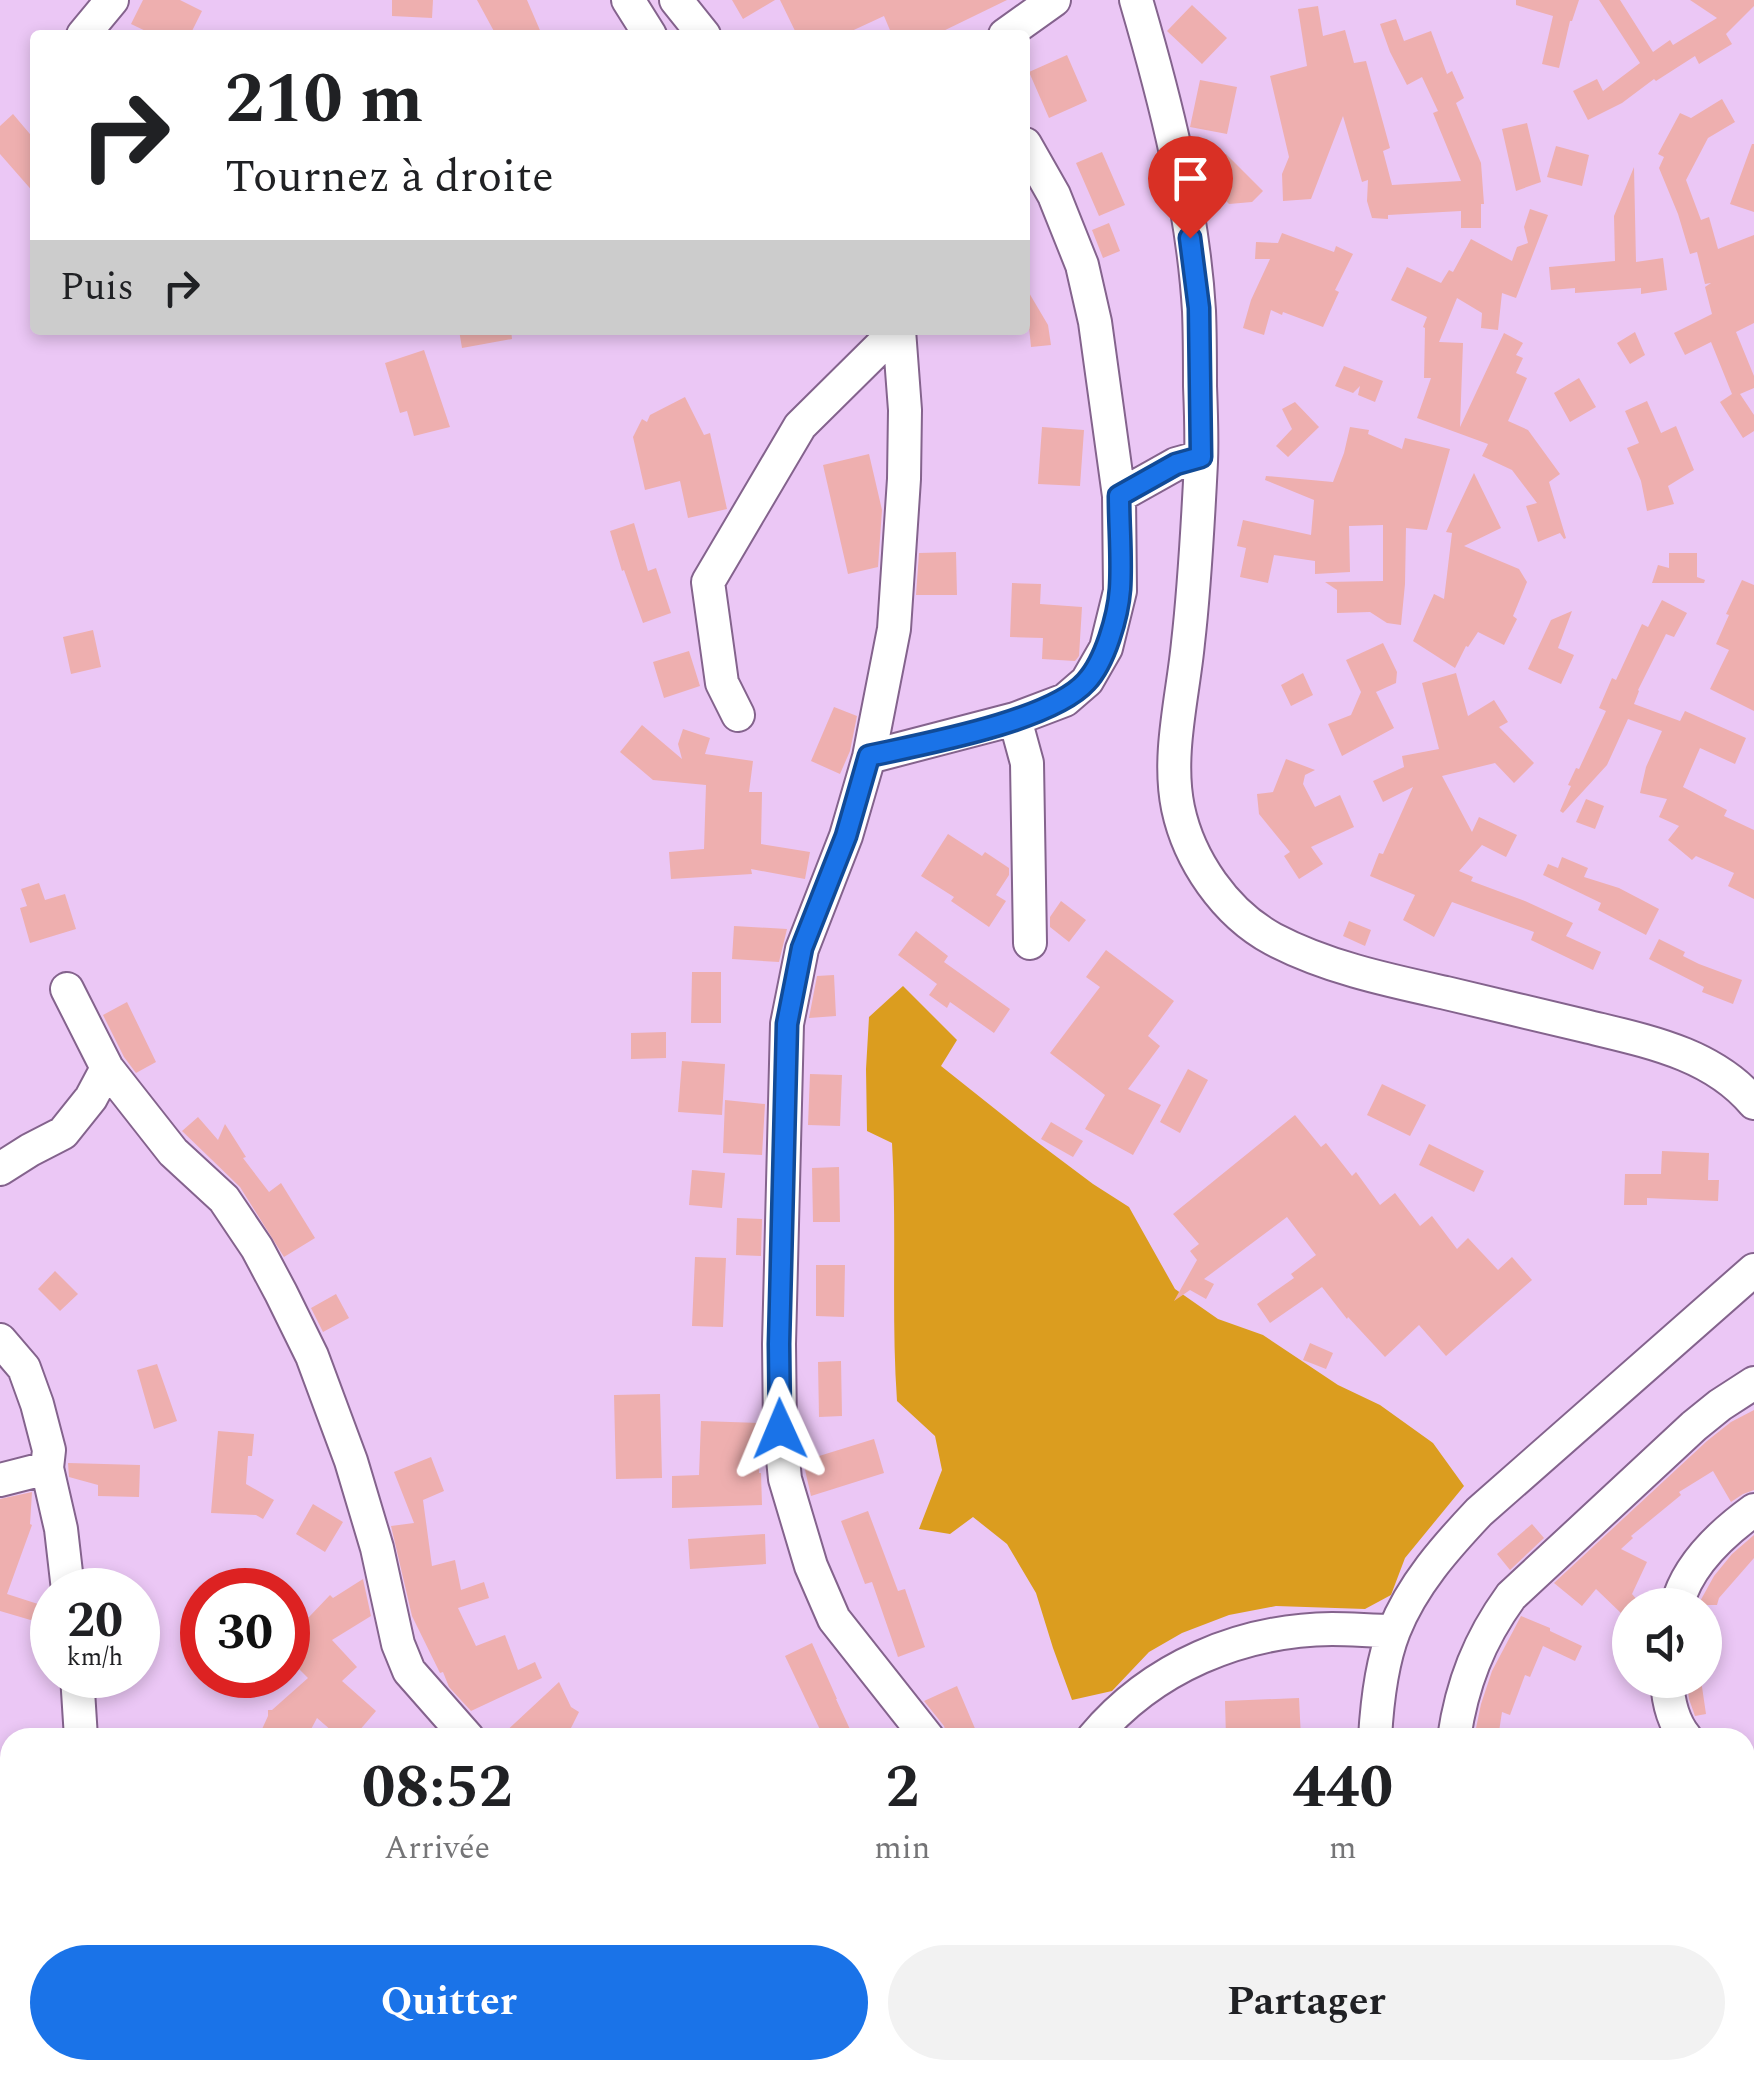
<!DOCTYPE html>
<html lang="fr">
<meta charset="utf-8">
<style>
body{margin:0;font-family:Spectral,serif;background:#f2f2f2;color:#202124;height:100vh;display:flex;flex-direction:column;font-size:38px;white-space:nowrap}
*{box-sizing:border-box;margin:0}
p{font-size:32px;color:#757577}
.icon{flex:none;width:55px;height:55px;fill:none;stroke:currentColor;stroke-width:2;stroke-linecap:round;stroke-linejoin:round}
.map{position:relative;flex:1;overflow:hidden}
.side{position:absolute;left:0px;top:1728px;width:1755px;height:352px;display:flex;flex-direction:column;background:#fff;border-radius:30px 30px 0 0;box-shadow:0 5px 15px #0003}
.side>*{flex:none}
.hud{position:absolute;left:30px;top:30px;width:1000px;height:305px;border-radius:10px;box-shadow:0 5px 15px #0003;background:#fff;color:#202124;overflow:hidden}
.buttons{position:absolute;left:1612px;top:1588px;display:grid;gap:20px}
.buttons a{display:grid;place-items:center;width:110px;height:110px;border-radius:50%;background:#fff;box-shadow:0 5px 15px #0003;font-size:50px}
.speed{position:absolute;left:30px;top:1568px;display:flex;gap:20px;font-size:50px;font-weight:700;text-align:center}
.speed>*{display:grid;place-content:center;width:130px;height:130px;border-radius:50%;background:#fff;box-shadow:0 5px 15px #0003;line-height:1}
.speed small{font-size:25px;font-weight:400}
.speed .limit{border:15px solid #d22;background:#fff;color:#111}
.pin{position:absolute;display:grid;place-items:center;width:85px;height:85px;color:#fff;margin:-102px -42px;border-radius:50% 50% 50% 0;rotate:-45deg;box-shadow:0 0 10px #0007}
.pin .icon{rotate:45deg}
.me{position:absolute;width:110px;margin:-55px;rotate:359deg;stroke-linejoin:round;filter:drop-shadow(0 0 8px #0008)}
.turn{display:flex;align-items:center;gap:35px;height:210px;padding:0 30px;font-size:45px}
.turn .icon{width:130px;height:130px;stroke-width:2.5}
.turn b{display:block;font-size:70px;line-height:85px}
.then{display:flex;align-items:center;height:95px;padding:0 30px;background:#0003;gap:20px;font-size:38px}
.eta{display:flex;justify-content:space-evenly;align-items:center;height:170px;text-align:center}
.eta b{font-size:60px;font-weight:700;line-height:70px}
.primary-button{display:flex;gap:20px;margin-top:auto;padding:20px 30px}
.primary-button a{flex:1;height:115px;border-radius:60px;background:#1a73e8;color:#fff;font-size:40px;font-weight:700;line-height:115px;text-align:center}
.primary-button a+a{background:#f2f2f2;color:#202124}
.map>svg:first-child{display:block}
.green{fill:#db9d1f}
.building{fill:#eeafaf}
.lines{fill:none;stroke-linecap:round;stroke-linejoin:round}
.minor-casing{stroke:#84638d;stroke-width:36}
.minor{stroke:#fff;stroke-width:32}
.route-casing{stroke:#114b97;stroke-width:25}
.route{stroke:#1a73e8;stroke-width:18}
</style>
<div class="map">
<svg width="1754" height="2079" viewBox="0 0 1754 2079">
<rect width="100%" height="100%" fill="#ebc7f5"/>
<path class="green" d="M903,986L957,1040L941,1066L1029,1136L1093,1184L1129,1207L1175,1289L1218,1319L1263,1335L1338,1385L1380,1405L1433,1443L1464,1486L1405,1558L1391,1595L1365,1609L1276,1606L1229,1615L1182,1633L1149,1652L1112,1691L1072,1700L1053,1648L1036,1593L1007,1544L973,1517L950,1534L919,1529L942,1470L935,1436L897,1401C891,1315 897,1229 892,1143L867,1131L866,1069L869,1017Z"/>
<path class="building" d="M143,0H180L202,11L190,35H154L131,24Z
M392,0H433L432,18L392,16Z
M477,0H527L542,35H496Z
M732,0H775L743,19Z
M780,0H1007L935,35H892L884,16L843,35H797Z
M1516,0H1579L1572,21H1570L1559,68L1542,64L1553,16L1516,5Z
M1599,0H1620L1653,52L1670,40L1673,45L1717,18L1690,0H1754V6L1726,34L1732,44L1699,64L1695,56L1656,81L1654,79L1622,103L1588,120L1573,91L1597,79L1603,91L1640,63Z
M1192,5L1227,38L1202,64L1167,31Z
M1318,6L1323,36L1345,30L1354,63L1366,61L1390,148L1383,151L1392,185L1461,181L1433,113L1438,111L1422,77L1407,85L1390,52L1380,24L1396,19L1404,41L1431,31L1447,74L1452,71L1464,98L1456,103L1481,163L1484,204H1481V228H1461V211L1388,215V219L1372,218L1367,201L1368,180L1362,182L1343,116L1311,199L1283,201L1282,174L1289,157L1270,76L1307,66L1298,9Z
M1067,55L1087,101L1049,118L1029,72Z
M1200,80L1237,87L1227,134L1190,127Z
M1722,99L1735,122L1708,138L1686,180L1701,220L1709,217L1718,249L1754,235V323L1736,332L1754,376V388L1740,394L1754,415V431L1743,438L1720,402L1732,394L1711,342L1685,355L1674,333L1712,314L1705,287L1711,283L1705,284L1697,252L1690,254L1678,214L1659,168L1664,157L1658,154L1680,113L1691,118Z
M13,114L35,140V194L0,154V126Z
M1527,123L1541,182L1516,191L1502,129Z
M1752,144H1754V212L1730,204Z
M1556,146L1589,155L1582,186L1547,177Z
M1102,152L1125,205L1099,216L1076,163Z
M1226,154L1263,191L1252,202L1229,204L1203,177Z
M1634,167L1636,262L1663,258L1667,290L1641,294V288L1575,293V288L1551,290L1549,267L1615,261L1614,216Z
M1530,209L1548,215L1516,298L1502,293L1498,330L1481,328L1482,313L1457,298L1439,342L1463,343L1460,427L1504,333L1523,343L1516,355L1523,358L1516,373L1527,378L1508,421L1528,430L1560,474L1549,482L1566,538L1564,539L1560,533L1538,542L1526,506L1537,503L1512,470L1482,456L1488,444L1417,418L1431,378H1424L1425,328L1423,327L1427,317L1391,300L1407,267L1441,283L1449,270L1453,272L1471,239L1512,261L1517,247L1528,243L1524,227Z
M1109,223L1120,251L1103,258L1092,230Z
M1282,233L1334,252L1336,246L1353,254L1335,290L1339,292L1323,327L1283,312L1282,315L1271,310L1264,335L1243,328L1251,300L1270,259H1255L1256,242L1278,243Z
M1025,286L1048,325L1051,345L1031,347Z
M459,330H511L512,339L462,348Z
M1635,332L1645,355L1630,364L1617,343Z
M424,350L450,427L414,436L407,411L400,413L385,363Z
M1344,366L1383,381L1375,402L1358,395L1360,386L1353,393L1335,386Z
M1579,378L1596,407L1570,422L1554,393Z
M685,397L704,435L710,433L727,509L688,518L680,481L645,490L633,437L642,419L647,422L650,415Z
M1647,401L1661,433L1676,426L1694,470L1668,486L1674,504L1647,511L1641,481L1627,448L1639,443L1625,411Z
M1295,402L1319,427L1288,457L1276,446L1292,429L1282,409Z
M1042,427L1084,430L1080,486L1038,484Z
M1350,427L1369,430L1368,434L1402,449L1405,438L1450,449L1427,530L1406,528L1405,584L1401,625L1387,623L1370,612L1337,613V590L1325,582L1383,581V525L1349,526L1350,572L1315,574V561L1274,555L1268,583L1240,577L1246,548L1237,546L1243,520L1311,535L1314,500L1265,480L1266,476L1333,482L1344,453Z
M869,454L882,510L878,567L848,574L823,465Z
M1474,473L1501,528L1464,546L1519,569L1527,582L1513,616L1517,619L1504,645L1478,632L1468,647L1466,646L1455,668L1413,641L1434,594L1444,599L1452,533L1446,532Z
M634,523L648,571L656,568L671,613L643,623L624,570L622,571L610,531Z
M956,552L957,595H916L919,553Z
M1669,553H1697V577L1705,580L1704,583H1652L1658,565L1669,568Z
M1742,580L1754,585V711L1710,689L1729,650L1716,644L1729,615L1726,614Z
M1012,583L1041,584L1040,604L1082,607L1079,656L1075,661L1042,659L1043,638L1010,637Z
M1662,600L1687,613L1674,637L1666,634L1638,690L1639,691L1634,704L1680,721L1685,711L1746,738L1735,764L1700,748L1683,787L1727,810L1724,816L1754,830V899L1728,886L1734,873L1696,856L1692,860L1668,840L1679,826L1659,817L1667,799L1640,793L1646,767L1662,731L1628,719L1607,765L1563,813L1560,811L1571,786L1568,785L1576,768L1579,769L1606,711L1599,708L1612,678L1616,680L1642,624L1648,627Z
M1572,611L1558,648L1574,655L1561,684L1528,669L1551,620Z
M93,630L101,667L71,674L63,637Z
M1383,643L1397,672L1396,683L1376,692L1394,728L1342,756L1328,724L1351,715L1361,692L1346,660Z
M689,651L700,686L664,698L653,662Z
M1303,673L1313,695L1291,706L1281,685Z
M1456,673L1468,716L1494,700L1508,722L1499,727L1534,763L1514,783L1495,763L1442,776L1472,832L1479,817L1517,835L1506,857L1482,845L1459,871L1473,877L1471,881L1525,901L1573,923L1566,936L1601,952L1593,970L1531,940L1534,932L1452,902L1434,937L1403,920L1415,895L1370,876L1379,853L1383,854L1413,787L1383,802L1373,781L1404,767L1402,756L1439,749L1422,683Z
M834,707L857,716L850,751L840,774L811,761Z
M642,725L682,759L678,744L683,729L710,738L705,754L753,761L749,792H762L761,844L810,852L805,879L751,869L752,874L671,879L669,852L704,849L706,785L653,780L620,752Z
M1286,759L1315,770L1305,775L1303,784L1315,807L1340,795L1354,827L1311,847L1323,864L1299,879L1284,856L1290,852L1259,814L1257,794L1273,792Z
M1586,799L1604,806L1595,829L1576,822Z
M948,834L982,856L985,852L1009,868V875L996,895L1006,901L989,927L951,901L954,897L921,876Z
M1562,857L1588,868L1584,877L1619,888L1659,909L1646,935L1598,910L1601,903L1543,875L1548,864L1558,868Z
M39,883L45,900L65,894L76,929L30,943L20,908L27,906L21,889Z
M1061,901L1086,920L1069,942L1050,927V917Z
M1349,921L1371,930L1365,946L1343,936Z
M734,926L787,929L779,962L732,959Z
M916,931L948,956L944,962L1010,1009L994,1033L950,1002L947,1008L929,995L937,984L898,955Z
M1659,939L1685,952L1683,956L1699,964L1742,980L1733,1004L1702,992L1704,987L1649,959Z
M1106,950L1174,1001L1148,1036L1160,1046L1128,1089L1161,1105L1133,1155L1085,1129L1105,1095L1050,1053L1100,987L1086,977Z
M692,972H721V1023H691Z
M834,975L836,1016L809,1018L817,976Z
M127,1002L156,1062L136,1073L124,1057L103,1015Z
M666,1032V1058L631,1059V1033Z
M682,1061L725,1064L722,1115L678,1112Z
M1188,1069L1208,1080L1180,1133L1160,1122Z
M810,1074L842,1075L840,1126L808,1125Z
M1382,1084L1426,1105L1410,1136L1367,1115Z
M725,1100L765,1104L762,1155L723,1153Z
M1295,1115L1321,1147L1326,1143L1352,1176L1356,1172L1380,1205L1395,1193L1420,1226L1432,1216L1457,1249L1468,1238L1498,1270L1512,1257L1532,1280L1446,1356L1419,1325L1385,1357L1348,1317L1347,1319L1322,1287L1270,1323L1257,1304L1294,1278L1291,1274L1316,1255L1287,1217L1204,1279L1214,1284L1206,1299L1190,1290L1174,1301L1197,1260L1190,1251L1199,1244L1173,1214Z
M198,1117L218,1140L225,1124L246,1157L243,1158L269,1192L281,1183L315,1238L284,1257L240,1187L182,1131Z
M1051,1122L1083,1141L1073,1157L1041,1139Z
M1429,1144L1484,1171L1474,1192L1419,1165Z
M1662,1151L1709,1153L1708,1180H1719L1718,1201L1647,1198V1205H1624L1625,1174H1661Z
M839,1167L840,1222H813L812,1168Z
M692,1170L725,1173L722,1208L689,1205Z
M737,1218L762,1219L761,1256L736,1255Z
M695,1257L726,1258L723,1327L692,1326Z
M816,1265H845L844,1317L816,1316Z
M55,1271L78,1294L60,1311L38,1289Z
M336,1294L349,1318L323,1332L311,1308Z
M1310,1343L1333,1353L1326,1369L1303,1360Z
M841,1361L842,1416L819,1417L818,1362Z
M157,1364L177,1421L154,1429L137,1370Z
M660,1394L662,1478L616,1479L614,1395Z
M1754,1410V1490L1743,1494L1731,1502L1713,1471L1679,1492L1681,1495L1631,1536L1633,1538L1621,1549L1647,1562L1632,1594L1638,1601L1634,1605H1630V1609L1624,1616L1596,1589L1582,1606L1554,1583L1707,1441L1731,1422Z
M701,1421L760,1423L759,1473H761L762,1505L672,1508V1476L699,1475Z
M218,1431L254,1434L252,1456H248L246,1484L274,1500L263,1519L256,1515L211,1513Z
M874,1439L884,1473L811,1496L803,1461Z
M431,1457L444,1491L423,1500L432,1566L455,1560L461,1590L484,1582L489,1598L458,1608L476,1646L505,1635L518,1670L535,1662L542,1678L471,1711L449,1687L443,1672L440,1673L412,1616L391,1526L414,1523L394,1472Z
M68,1463L140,1465L139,1497L98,1496V1485L69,1477Z
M32,1492L30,1524L32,1525L7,1594L38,1604L34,1621L0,1611V1499Z
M313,1504L343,1522L325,1552L296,1534Z
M868,1511L898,1591L905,1589L925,1647L898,1657L872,1582L865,1584L841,1521Z
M1532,1524L1544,1538L1510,1570L1497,1554Z
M765,1534L766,1564L690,1569L688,1539Z
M1754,1535V1558L1719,1598L1717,1605H1698L1714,1576L1732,1554Z
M363,1579L371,1616L332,1640L357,1667L342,1681L376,1711L353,1738H340L317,1718L308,1735L295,1728L290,1738H258L268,1716V1710H272L308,1678L288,1658V1608L309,1617L330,1595L333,1598Z
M1521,1616L1550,1628V1631L1582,1646L1575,1661L1543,1646L1530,1677L1525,1675L1510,1715L1502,1712L1498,1738H1474L1481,1704L1492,1671Z
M812,1643L837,1699H836L854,1738H824L785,1656Z
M1701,1680L1706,1714L1695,1716L1689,1699L1687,1682Z
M559,1682L571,1707L579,1712L566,1738H499Z
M957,1686L979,1738H948L944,1726L924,1701Z
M1299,1698L1301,1738H1226L1225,1701Z"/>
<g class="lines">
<g class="minor-casing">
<path id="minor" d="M628,0L650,35
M676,0L704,35
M1136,0C1165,99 1193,208 1199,311C1200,336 1200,361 1200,386C1201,411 1202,437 1201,462C1198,522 1195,583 1188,643C1183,696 1167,755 1178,808C1189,860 1225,913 1273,939C1326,967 1387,980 1446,993C1492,1004 1539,1015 1585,1026C1646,1041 1712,1053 1754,1103
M83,35L112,0
M1005,35L1054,0
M899,330L905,410L904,479L894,629L869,757L846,836L802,949L787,1024L779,1344L780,1429L785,1479L811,1566L834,1619L928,1738
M1119,496L1176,464L1201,457
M738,715L722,683L708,582L800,426L897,330
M1015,719L1027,763L1030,943
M869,757L1015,719L1065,700L1087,681L1106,648L1120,591L1119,496L1095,322L1082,265L1054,195L1025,144
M67,989L107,1068L173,1152L224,1199L257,1248L281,1293L312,1356L351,1461L377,1548L398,1644L409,1671L468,1738
M0,1169L30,1150L63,1133L91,1098L107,1068
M0,1340L24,1368L37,1404L49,1450L47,1468L61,1529L68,1590
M0,1480L47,1468
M1677,1605C1687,1566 1722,1533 1754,1510
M77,1675L81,1738
M1667,1680C1668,1701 1672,1721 1686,1738
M1093,1738C1152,1667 1241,1630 1332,1629C1353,1629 1373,1631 1394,1631
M1375,1738C1377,1703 1381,1664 1394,1631C1412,1585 1446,1547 1479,1512L1754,1270
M1454,1738C1462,1684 1479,1640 1511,1596L1694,1426L1720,1405L1754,1383
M0,2029L10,2009
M272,2070L278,2079
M639,2070L643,2079
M1572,2070L1586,2079
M1693,2079L1696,2070"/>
</g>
<use href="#minor" class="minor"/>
</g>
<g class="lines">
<g class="route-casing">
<path id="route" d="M780,1429L779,1344L787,1024L802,948L846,836L869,756C923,744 1051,721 1086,682C1105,662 1118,616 1120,589C1122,558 1119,527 1119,496L1176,464L1201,457L1199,308L1190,238"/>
</g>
<use href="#route" class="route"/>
</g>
</svg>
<div class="buttons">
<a><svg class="icon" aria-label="sound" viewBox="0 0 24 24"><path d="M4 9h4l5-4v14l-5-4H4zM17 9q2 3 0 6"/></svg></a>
</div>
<div class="speed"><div>20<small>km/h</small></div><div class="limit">30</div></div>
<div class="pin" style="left:1190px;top:238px;background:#d93025"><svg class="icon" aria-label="arrive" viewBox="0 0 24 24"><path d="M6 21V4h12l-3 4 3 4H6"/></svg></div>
<svg class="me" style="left:780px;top:1429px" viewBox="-20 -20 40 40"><path d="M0-17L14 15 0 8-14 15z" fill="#1a73e8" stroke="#fff" stroke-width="4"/></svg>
<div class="hud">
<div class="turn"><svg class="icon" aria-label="right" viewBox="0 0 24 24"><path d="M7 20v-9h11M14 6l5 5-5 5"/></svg><div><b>210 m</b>Tournez à droite</div></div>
<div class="then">Puis<svg class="icon" aria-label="right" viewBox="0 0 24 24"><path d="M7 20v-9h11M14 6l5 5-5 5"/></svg></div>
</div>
<section class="side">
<div class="eta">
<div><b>08:52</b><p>Arrivée</p></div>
<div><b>2</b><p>min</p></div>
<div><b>440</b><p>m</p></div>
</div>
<div class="primary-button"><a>Quitter</a><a>Partager</a></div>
</section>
</div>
